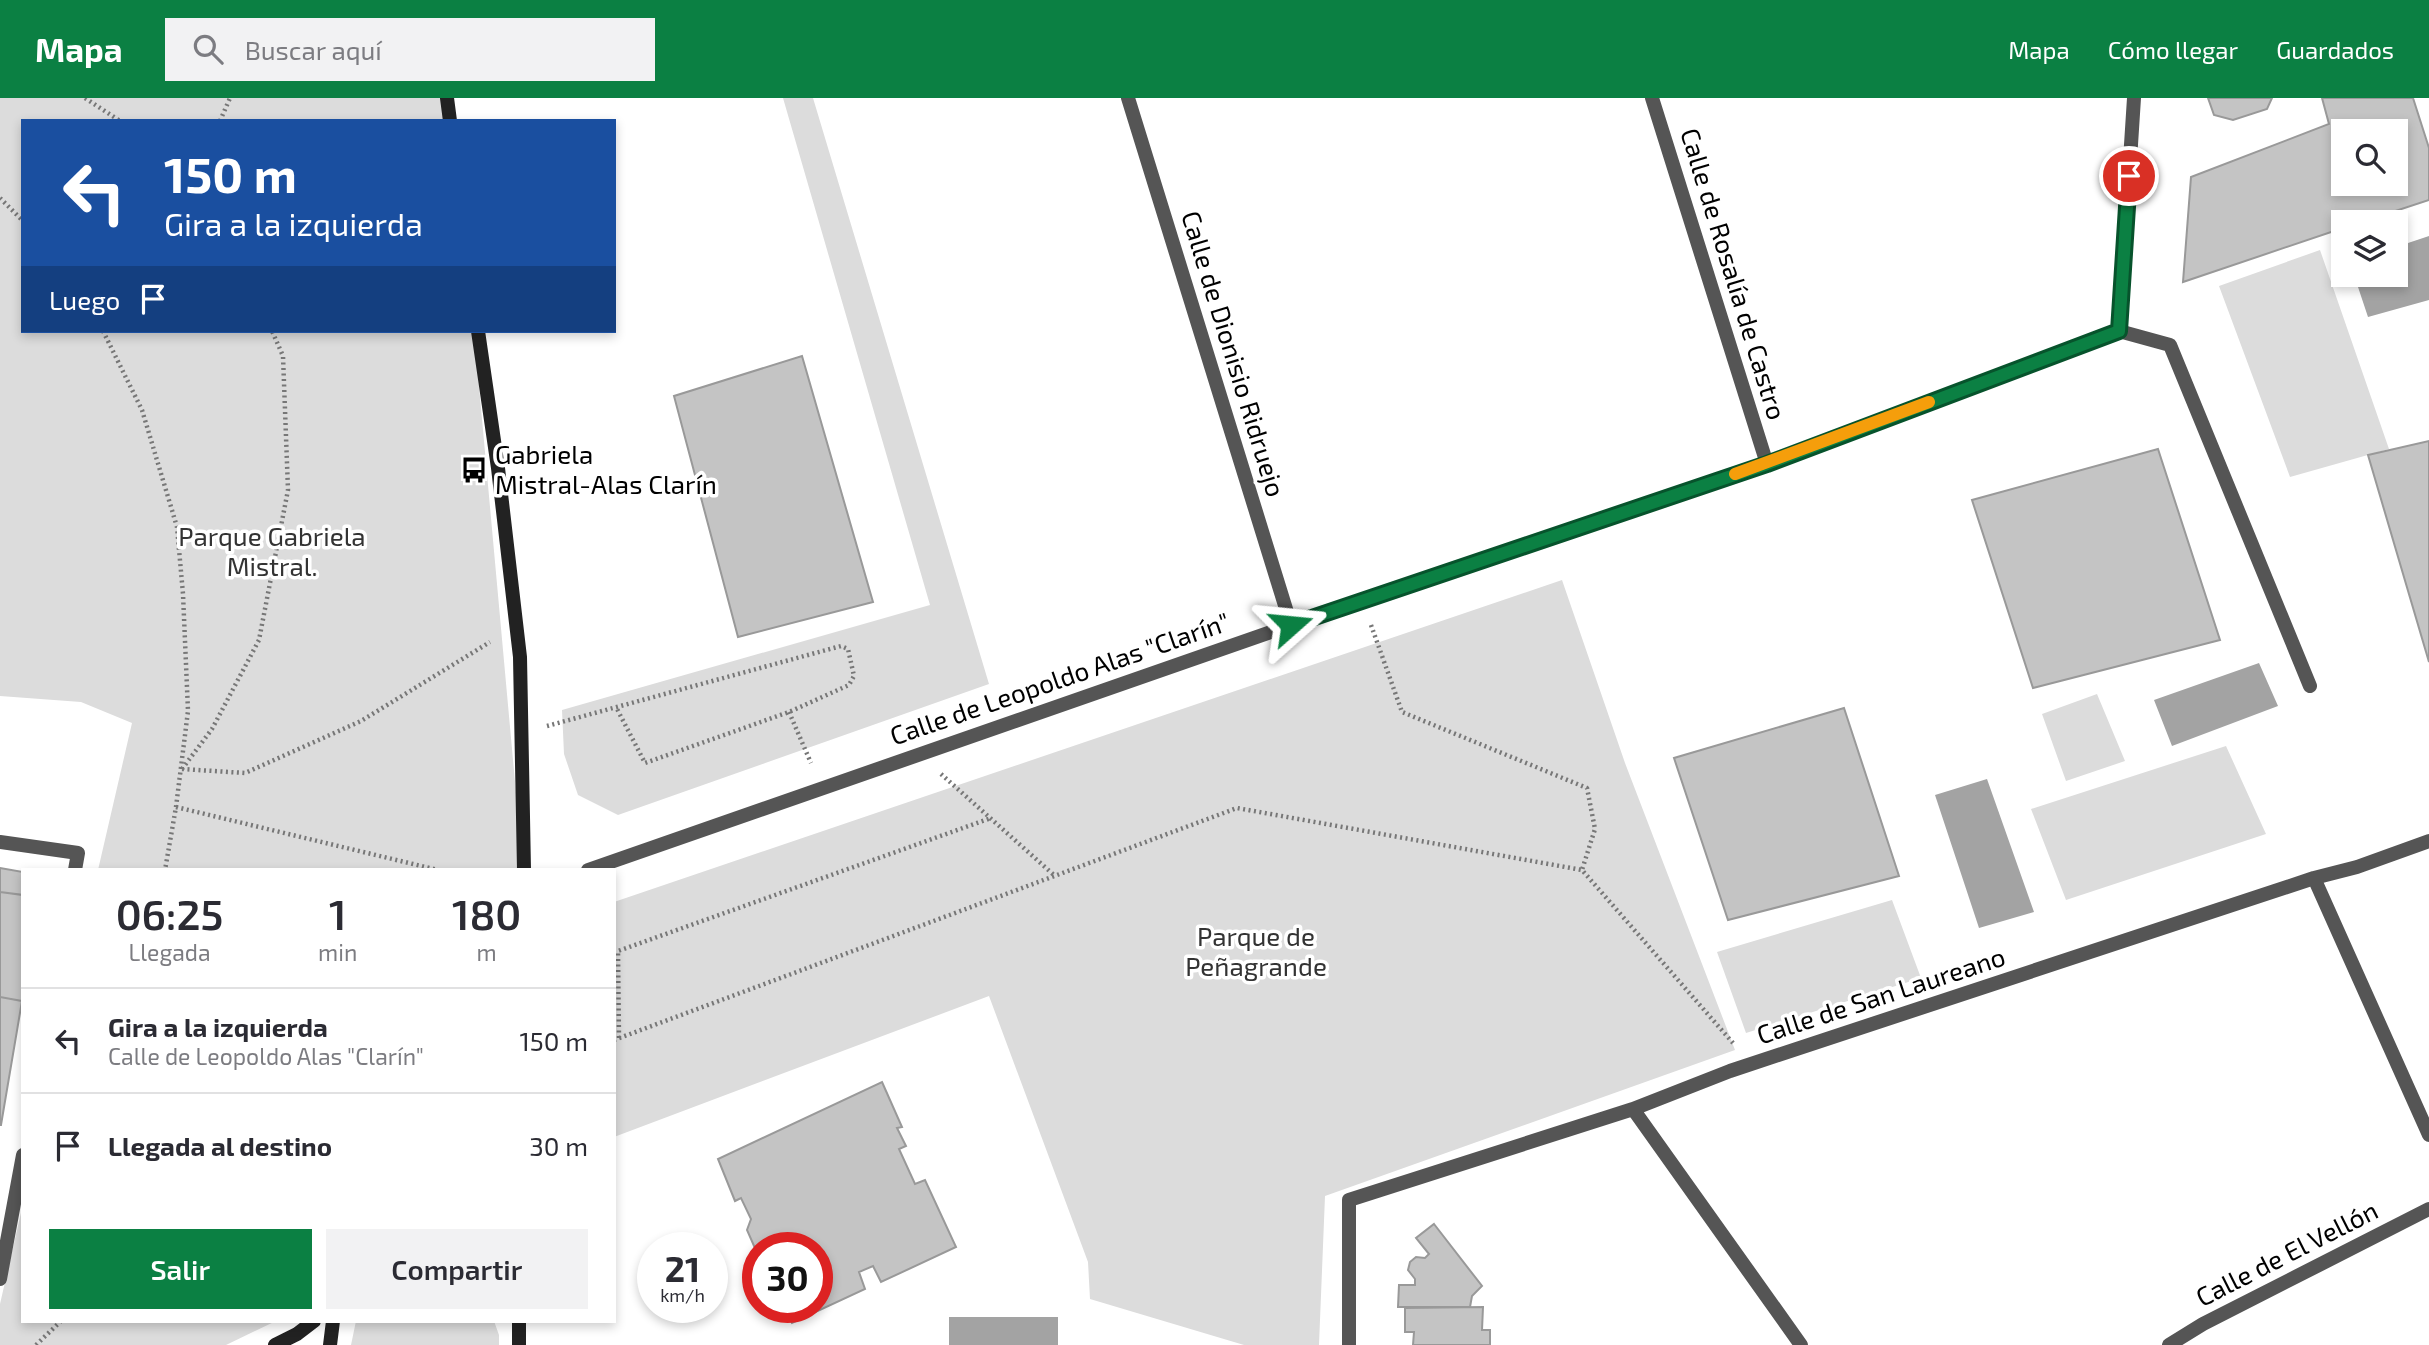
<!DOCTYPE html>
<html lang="es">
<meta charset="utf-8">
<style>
body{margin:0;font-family:"Exo 2",sans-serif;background:#f2f2f3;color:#2b2b33;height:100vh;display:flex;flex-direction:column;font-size:26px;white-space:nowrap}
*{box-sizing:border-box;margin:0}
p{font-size:23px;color:#7c7c81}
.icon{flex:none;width:38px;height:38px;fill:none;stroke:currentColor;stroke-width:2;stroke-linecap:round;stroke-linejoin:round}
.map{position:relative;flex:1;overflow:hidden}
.side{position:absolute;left:21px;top:770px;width:595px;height:455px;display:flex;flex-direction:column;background:#fff;border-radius:0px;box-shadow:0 4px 10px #0003}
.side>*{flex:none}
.top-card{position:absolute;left:21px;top:21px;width:595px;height:214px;border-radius:0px;box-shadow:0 4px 10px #0003;background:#1a4fa0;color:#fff;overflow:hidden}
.tools{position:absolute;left:2331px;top:21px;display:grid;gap:14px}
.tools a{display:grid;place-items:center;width:77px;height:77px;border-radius:0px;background:#fff;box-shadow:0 4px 10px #0003;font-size:35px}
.speed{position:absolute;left:637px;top:1134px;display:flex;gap:14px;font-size:35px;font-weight:700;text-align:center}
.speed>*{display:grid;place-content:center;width:91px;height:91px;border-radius:50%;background:#fff;box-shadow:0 4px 10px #0003;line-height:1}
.speed small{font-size:18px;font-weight:400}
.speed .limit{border:10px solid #d22;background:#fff;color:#111}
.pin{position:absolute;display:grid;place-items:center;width:60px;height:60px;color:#fff;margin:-30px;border:4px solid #fff;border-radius:50%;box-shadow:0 2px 7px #0007}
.me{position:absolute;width:77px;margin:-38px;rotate:72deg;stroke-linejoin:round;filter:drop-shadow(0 0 5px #0008)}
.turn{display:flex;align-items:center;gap:24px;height:147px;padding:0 28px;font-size:32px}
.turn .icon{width:91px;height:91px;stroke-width:2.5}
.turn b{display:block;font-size:49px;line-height:60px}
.then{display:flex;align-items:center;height:66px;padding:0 28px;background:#0003;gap:14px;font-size:26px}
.eta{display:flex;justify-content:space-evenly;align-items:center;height:119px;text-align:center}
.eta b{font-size:42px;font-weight:600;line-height:49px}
.action{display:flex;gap:14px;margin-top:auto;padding:14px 28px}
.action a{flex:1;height:80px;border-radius:0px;background:#0b8043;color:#fff;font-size:28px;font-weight:600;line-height:80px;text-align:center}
.action a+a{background:#f2f2f3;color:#2b2b33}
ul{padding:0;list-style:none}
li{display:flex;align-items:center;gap:21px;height:105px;padding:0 28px;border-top:2px solid #e1e1e2}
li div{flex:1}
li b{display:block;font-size:26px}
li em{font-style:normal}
header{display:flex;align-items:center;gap:42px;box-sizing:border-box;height:98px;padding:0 35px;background:#0b8043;color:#fff}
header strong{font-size:33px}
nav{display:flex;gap:38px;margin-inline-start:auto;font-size:24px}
.search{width:490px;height:63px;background:#f2f2f3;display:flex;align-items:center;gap:18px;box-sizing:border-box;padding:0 24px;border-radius:0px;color:#7c7c81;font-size:26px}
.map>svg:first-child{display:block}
.green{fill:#dcdcdc}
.water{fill:#a3a3a3}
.building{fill:#c4c4c4;stroke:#999;stroke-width:2;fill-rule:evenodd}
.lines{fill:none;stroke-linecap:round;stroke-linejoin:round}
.path{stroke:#777;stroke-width:4.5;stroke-dasharray:2 3.5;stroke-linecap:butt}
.lane{stroke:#555;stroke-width:14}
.street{stroke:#555;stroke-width:14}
.secondary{stroke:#222;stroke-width:14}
.route-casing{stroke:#07532c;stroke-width:18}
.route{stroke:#0b8043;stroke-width:12}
.slow{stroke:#f59e0b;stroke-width:12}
.labels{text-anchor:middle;stroke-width:7;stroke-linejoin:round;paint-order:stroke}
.street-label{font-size:26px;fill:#000;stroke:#fff}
.poi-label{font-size:26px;fill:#000;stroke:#fff;text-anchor:start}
.park-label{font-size:26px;fill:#333;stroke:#fff}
</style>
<header>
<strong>Mapa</strong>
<div class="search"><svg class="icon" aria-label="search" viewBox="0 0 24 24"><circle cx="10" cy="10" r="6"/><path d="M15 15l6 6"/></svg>Buscar aquí</div>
<nav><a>Mapa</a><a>Cómo llegar</a><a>Guardados</a></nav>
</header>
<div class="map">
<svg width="2429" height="1247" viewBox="0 0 2429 1247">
<rect width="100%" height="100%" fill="#fff"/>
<path class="green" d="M0,0H447L450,23H23V233H474L523,772H98L132,625L81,604L0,598Z
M783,0H813L989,586L618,717L578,697L564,656L562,612L930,507Z
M2320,152L2389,351L2290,379L2219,188Z
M1562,482L1625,665L1735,952L1325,1098L1319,1247H1244L1090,1201L1088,1164L989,898L614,1039V804Z
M2097,596L2125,663L2066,683L2042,616Z
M2226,648L2266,736L2066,802L2031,711Z
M1892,802L1921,880L1746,935L1717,854Z
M23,1106V1223H276L226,1247H0V1206Z
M356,1223H494L499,1237V1247H351Z"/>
<path class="water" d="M2429,138V202L2368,219L2354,177H2396V149Z
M2259,565L2278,608L2172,648L2154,602Z
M1987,681L2034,814L1979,830L1935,697Z
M949,1219H1058V1247H949Z"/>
<path class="building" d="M2208,0H2272L2267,11L2233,22L2214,17Z
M2322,0H2413L2429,50V102L2362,124H2343V130L2183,184L2191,79L2329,26ZM2343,33H2396V86H2343Z
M802,258L873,504L738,539L674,298Z
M2429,343V564L2368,357Z
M2158,351L2220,542L2033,590L1972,402Z
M1844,610L1899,778L1728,822L1674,660Z
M0,770L23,774V797L0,794Z
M0,794L23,797L22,903L0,899Z
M0,899L22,903L1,1027H0Z
M882,984L902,1029L897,1030L906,1048L899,1051L915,1086L925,1082L956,1149L881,1184L873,1168L859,1174L865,1191L792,1225L785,1209H817V1150H758V1157L747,1132L751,1121L741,1100L735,1103L718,1061Z
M1434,1126L1482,1188L1472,1198L1470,1209H1398L1399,1187H1415V1181L1408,1172L1410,1164L1416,1159L1425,1160L1429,1156L1416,1140Z
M1483,1209L1482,1232H1490V1247H1413L1414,1234H1405V1210Z"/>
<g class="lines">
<path class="path" d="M85,0L120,23
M220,23L230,0
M0,100L23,123
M103,233L142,312L177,429L183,496L188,613L176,709L165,772
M1371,527L1402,614L1587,690L1595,731L1582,772
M789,614L811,665
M547,628L841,548L848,551L854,578L849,587L789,614L645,665L616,609
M182,671L212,631L259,542L288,392L283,258L272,233
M182,671L245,675L361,623L490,544
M941,676L1055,778
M176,709L438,772
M619,940L618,853L991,720
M614,942L1237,710L1582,772L1733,945
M36,1247L61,1223"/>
<path class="lane" d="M2119,233L2170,247L2310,588"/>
<path class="street" d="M1128,0L1291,527
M1652,0L1767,366
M0,744L78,755L75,772
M588,772L1291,527L1767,366L2119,233L2134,0
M2314,780L2429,1037
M1633,1011L1801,1247
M0,1181L23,1057
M1349,1247V1102L1633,1011L1730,973L2314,780L2357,769L2429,743
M2169,1247L2203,1226L2429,1111"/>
<path class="secondary" d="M447,0L450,23
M478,233L498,370L520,559L524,772
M519,1223V1247
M275,1247L297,1236L314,1223
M330,1247L333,1223"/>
</g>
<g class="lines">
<g class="route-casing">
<path id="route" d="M1291,527L1767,366L2119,233L2129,78"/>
</g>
<use href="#route" class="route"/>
<path class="slow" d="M1735,376L1929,304"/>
</g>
<defs>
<g id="bus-bare" transform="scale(2.1)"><path d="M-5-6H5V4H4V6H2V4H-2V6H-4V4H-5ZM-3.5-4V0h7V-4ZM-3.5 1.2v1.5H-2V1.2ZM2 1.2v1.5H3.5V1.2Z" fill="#000" stroke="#fff" stroke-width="2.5" paint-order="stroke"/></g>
</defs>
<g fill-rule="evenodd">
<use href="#bus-bare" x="474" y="372"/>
</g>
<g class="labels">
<g class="street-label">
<text transform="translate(1733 176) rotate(73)" y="9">Calle de Rosalía de Castro</text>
<text transform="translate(1233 256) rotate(73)" y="9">Calle de Dionisio Ridruejo</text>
<text transform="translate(1060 581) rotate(-19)" y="9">Calle de Leopoldo Alas "Clarín"</text>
<text transform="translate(1881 898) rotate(-18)" y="9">Calle de San Laureano</text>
<text transform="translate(2287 1156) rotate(-27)" y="9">Calle de El Vellón</text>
</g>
<g class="poi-label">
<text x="495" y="366">Gabriela<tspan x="495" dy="30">Mistral-Alas Clarín</tspan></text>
</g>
<g class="park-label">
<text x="272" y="448">Parque Gabriela<tspan x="272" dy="30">Mistral.</tspan></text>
<text x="1256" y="848">Parque de<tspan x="1256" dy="30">Peñagrande</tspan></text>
</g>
</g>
</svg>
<div class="tools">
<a><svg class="icon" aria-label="search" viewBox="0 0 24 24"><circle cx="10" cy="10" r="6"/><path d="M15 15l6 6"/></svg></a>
<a><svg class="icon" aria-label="layers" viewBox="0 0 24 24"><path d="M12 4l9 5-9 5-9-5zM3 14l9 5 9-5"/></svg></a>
</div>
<div class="speed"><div>21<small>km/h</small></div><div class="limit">30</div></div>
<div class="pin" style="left:2129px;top:78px;background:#d93025"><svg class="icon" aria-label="arrive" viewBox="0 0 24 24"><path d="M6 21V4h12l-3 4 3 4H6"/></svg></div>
<svg class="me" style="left:1291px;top:527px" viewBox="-20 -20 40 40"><path d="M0-17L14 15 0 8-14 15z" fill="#0b8043" stroke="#fff" stroke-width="4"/></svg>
<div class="top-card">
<div class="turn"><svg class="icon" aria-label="left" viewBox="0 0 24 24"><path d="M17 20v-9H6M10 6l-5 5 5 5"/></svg><div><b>150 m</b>Gira a la izquierda</div></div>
<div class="then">Luego<svg class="icon" aria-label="arrive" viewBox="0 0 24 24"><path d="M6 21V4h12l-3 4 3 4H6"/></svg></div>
</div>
<section class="side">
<div class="eta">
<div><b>06:25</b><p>Llegada</p></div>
<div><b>1</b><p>min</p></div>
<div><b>180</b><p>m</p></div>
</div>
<ul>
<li><svg class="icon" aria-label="left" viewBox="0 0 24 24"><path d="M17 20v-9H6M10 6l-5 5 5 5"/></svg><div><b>Gira a la izquierda</b><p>Calle de Leopoldo Alas &quot;Clarín&quot;</p></div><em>150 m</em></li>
<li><svg class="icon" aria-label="arrive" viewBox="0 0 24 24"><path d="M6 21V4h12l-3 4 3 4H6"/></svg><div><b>Llegada al destino</b></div><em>30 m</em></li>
</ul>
<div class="action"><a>Salir</a><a>Compartir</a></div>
</section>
</div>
